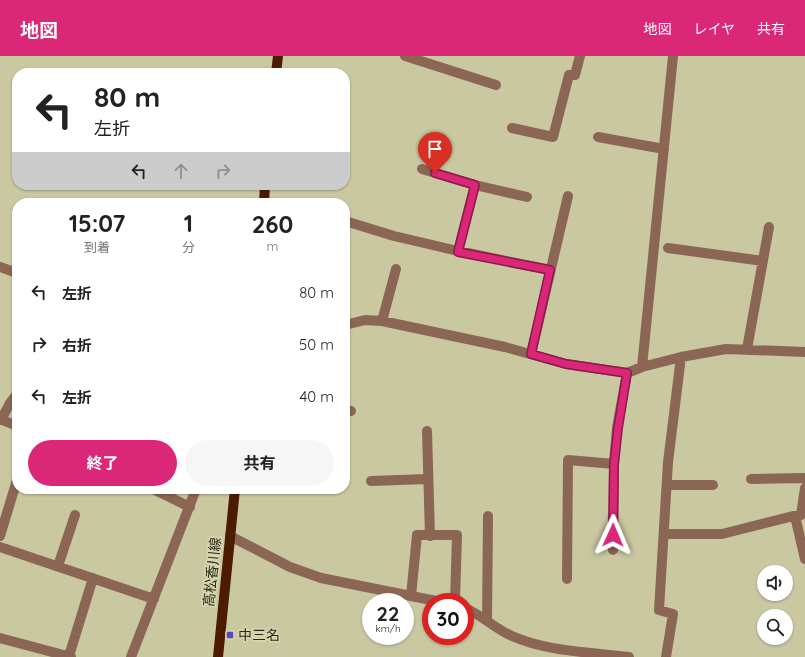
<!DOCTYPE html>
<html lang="ja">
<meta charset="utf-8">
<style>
body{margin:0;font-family:Quicksand,"Noto Sans JP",sans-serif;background:#f6f6f6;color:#222;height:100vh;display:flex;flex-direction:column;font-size:15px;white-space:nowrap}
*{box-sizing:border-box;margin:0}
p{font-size:13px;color:#767676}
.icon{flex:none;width:22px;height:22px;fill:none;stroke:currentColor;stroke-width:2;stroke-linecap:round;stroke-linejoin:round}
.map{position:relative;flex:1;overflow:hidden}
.drawer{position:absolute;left:12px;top:142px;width:338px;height:296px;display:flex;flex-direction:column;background:#fff;border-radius:16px;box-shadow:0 1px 3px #0004}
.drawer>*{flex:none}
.hud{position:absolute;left:12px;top:12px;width:338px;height:122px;border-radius:16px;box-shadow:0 1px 3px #0004;background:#fff;color:#222;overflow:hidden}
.controls{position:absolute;left:757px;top:509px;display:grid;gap:8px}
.controls a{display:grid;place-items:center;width:36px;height:36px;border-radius:50%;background:#fff;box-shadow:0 1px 3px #0004;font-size:20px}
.speed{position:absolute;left:362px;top:537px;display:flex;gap:8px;font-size:20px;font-weight:700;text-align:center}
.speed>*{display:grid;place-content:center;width:52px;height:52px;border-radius:50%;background:#fff;box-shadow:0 1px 3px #0004;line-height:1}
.speed small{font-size:10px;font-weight:400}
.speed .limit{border:6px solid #d22;background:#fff;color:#111}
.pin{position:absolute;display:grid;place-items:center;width:34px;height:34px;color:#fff;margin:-41px -17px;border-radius:50% 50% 50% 0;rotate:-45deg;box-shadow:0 0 4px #0007}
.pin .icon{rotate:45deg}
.me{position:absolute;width:44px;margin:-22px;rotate:1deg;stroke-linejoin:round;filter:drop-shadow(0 0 3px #0008)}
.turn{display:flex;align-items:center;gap:14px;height:84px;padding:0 16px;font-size:18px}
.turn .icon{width:52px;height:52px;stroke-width:2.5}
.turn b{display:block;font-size:28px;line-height:34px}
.lanes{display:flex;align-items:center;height:38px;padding:0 16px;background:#0003;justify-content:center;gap:20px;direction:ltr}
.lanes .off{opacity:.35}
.eta{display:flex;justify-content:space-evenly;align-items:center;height:68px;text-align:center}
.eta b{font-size:24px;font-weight:700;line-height:28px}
.cta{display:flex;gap:8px;margin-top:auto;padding:8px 16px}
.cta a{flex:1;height:46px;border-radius:24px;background:#db2777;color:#fff;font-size:16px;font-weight:700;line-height:46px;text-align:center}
.cta a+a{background:#f6f6f6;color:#222}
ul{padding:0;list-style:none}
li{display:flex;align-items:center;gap:12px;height:52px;padding:0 16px}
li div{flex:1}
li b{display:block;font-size:15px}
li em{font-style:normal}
header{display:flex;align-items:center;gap:24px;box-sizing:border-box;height:56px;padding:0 20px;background:#db2777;color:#fff}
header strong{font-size:19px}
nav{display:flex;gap:22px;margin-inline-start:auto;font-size:14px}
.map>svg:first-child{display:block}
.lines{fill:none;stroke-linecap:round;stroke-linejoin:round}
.minor{stroke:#8c6654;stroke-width:10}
.major{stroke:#4d1b00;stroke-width:10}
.route-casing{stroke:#8e194d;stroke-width:10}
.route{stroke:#db2777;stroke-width:7}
.poi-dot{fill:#5c46bf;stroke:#d6d5ae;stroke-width:1.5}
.labels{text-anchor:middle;stroke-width:3.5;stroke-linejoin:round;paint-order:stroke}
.street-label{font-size:14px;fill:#2a2a1b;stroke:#d6d5ae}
.poi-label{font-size:14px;fill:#2a2a1b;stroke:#d6d5ae;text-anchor:start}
</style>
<header>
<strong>地図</strong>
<nav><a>地図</a><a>レイヤ</a><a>共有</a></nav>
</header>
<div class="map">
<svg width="805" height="601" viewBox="0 0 805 601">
<rect width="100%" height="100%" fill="#c9c8a1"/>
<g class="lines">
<path class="minor" d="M405,0L496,29
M512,72L553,81L569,19H575L580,0
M598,81L664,93
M422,113L475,129L527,141
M345,165L394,180L458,195L550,214
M668,192L763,205
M458,195L475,129
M0,211L17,217
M382,265L396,213
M345,269L365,264L382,265L505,291L566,308L627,317L642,311L681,301L726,293L805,296
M747,293L769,171
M531,298L568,140
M642,311L673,0
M345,354L351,355
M0,363L17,370
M1,364L10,347L17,338
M427,375L430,480
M751,423L805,422
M371,425L427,423
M667,429H713
M153,433L190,451
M801,459L805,432
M795,460L805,503
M665,478H722L805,457
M0,480L17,424
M230,480L290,511L321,522L441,546
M0,491L154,543
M613,494L614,408L617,372L627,317
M58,510L75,459
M567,523L568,404L614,408
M411,540L417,479H457L455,546
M465,552C482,559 495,573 512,580C548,596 591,596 629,601
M487,565L488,460
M0,582L71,601
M69,600L93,522
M131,601L196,433
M666,601L673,558L659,554L668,406L681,301"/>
<path class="major" d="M276,17L278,0
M264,147L265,129
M218,601L235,433"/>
</g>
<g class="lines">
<g class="route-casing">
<path id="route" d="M435,117L475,129L458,196L550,214L531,298L566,308L627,317L618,372L614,408L613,479"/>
</g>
<use href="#route" class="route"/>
</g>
<rect class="poi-dot" x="226" y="575" width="8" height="8" rx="2"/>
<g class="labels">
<g class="street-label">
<text transform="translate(212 516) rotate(-84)" y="5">高松香川線</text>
</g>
<g class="poi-label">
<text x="238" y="584">中三名</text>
</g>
</g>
</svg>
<div class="controls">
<a><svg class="icon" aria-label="sound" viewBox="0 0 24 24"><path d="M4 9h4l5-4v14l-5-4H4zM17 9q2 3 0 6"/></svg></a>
<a><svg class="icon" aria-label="search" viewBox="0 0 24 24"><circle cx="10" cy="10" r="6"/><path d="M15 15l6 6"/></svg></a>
</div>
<div class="speed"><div>22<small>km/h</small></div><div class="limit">30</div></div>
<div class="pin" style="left:435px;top:117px;background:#d93025"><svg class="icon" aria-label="arrive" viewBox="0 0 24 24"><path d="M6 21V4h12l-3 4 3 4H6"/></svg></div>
<svg class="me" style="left:613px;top:479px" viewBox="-20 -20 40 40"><path d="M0-17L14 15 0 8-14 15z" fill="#db2777" stroke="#fff" stroke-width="4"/></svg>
<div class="hud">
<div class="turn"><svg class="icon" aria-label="left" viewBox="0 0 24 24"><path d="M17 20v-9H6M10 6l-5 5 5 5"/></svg><div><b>80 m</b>左折</div></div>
<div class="lanes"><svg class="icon" aria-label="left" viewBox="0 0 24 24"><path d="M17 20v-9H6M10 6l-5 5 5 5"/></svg><svg class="icon off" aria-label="ahead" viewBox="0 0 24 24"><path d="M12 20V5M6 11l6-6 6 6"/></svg><svg class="icon off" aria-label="right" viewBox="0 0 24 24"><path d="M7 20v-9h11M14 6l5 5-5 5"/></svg></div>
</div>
<section class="drawer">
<div class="eta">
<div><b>15:07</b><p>到着</p></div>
<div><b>1</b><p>分</p></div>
<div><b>260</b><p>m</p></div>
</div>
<ul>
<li><svg class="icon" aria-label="left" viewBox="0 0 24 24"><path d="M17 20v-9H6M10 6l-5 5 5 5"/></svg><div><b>左折</b></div><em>80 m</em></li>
<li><svg class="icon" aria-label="right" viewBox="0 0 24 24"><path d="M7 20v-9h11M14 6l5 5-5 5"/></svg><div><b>右折</b></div><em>50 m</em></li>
<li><svg class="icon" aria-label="left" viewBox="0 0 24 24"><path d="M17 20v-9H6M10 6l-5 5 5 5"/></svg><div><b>左折</b></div><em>40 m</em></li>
</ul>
<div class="cta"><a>終了</a><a>共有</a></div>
</section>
</div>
